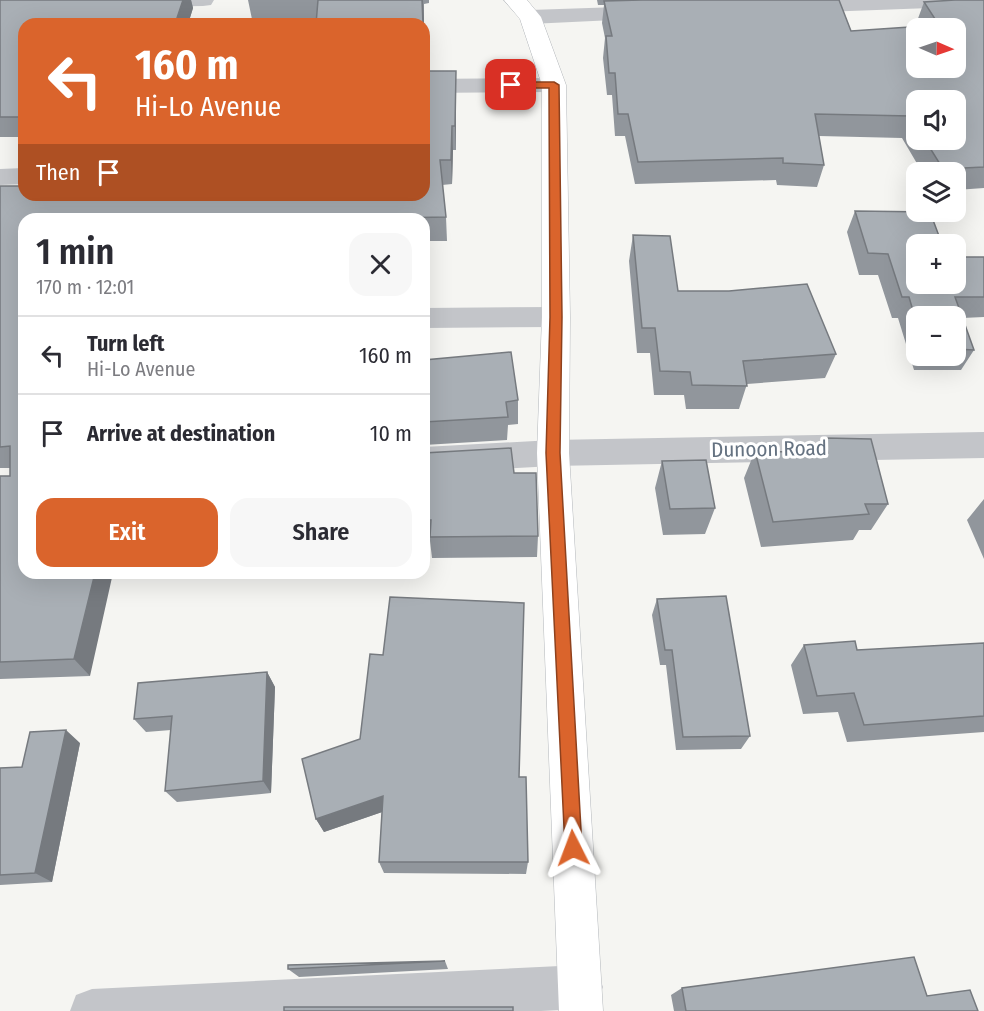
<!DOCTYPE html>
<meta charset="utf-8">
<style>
body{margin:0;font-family:"Fira Sans Condensed",sans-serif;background:#f7f7f7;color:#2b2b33;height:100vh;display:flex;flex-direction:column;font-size:22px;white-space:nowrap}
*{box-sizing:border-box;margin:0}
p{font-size:20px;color:#7c7c81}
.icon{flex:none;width:33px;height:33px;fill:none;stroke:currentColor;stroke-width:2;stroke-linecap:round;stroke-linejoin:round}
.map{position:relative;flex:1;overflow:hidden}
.details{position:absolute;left:18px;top:213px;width:412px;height:366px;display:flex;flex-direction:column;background:#fff;border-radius:18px;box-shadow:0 6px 24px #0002}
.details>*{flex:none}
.guide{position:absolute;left:18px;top:18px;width:412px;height:183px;border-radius:18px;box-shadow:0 6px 24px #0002;background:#da642c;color:#fff;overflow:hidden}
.needle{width:39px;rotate:92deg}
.buttons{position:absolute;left:906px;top:18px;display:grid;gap:12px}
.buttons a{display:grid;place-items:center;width:60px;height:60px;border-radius:12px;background:#fff;box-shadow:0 6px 24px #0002;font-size:30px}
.pin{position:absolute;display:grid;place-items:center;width:51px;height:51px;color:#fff;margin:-26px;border-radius:12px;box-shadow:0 3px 9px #0006}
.me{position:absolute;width:66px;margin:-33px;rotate:357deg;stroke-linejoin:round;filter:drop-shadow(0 0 4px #0008)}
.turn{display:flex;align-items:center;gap:21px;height:126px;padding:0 18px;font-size:27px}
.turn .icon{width:78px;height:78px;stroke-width:2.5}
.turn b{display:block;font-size:42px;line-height:51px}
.then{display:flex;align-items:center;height:57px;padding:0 18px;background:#0003;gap:12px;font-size:22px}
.round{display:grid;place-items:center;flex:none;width:63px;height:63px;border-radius:18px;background:#f7f7f7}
.summary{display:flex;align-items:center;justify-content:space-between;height:102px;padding:0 18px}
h1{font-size:36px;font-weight:600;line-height:45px}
.primary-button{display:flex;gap:12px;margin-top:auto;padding:12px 18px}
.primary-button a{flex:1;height:69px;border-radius:18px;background:#da642c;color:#fff;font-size:24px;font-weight:600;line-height:69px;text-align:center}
.primary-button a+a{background:#f7f7f7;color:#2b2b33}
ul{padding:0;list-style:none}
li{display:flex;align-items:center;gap:18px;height:78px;padding:0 18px;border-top:2px solid #e1e1e2}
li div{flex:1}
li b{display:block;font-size:22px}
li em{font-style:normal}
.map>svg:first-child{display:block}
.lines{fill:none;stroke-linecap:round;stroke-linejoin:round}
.secondary-casing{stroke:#b3b7bb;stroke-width:1}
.minor{fill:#c3c5c9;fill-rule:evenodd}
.secondary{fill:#fff;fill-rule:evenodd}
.wall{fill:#91969c;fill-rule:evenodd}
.shaded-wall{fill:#767a7f}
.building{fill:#a9afb5;stroke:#767a7f;stroke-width:1.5;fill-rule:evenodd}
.route{fill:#da642c;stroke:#8e411d;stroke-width:1.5}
.labels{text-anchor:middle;stroke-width:6;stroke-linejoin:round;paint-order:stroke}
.street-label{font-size:21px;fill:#657281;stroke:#fff}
</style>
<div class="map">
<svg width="984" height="1011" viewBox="0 0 984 1011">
<rect width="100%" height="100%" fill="#f5f5f2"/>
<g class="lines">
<g class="secondary-casing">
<path id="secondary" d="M504,0H527L541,17L566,85L570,317L569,453L603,1011H559L537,453L542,317V85L520,19Z"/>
</g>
<path class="minor" d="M136,0H214L211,5L203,6L146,7L138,6Z
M984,0V6L796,13L788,12L785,7L788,2L810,0Z
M648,6L656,8L659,13L656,18L530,24L522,22L519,17L522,12L530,10Z
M554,78L562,80L566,85L562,90L554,92L424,93V79Z
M24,168V184L0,185V169Z
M556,307L566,310L570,317L566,324L556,327L424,328V308Z
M984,432V458L553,466L424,473V447L553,440Z
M581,965L597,971L603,987L597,1003L581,1009L541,1011H70L76,995L92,989Z"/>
<use href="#secondary" class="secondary"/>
</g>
<path class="wall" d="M0,0H191L193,8L188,24H24V137H0Z
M248,0H429V3L424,4V24H316V21L271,24H253Z
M597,0H839L851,31L917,27L916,24L924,2L984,0V188L956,190V172H922L902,138L819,136L824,165L817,187L777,185L776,180L635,184L625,136H615L612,95H607L603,58L605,38L602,23L604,5H598ZM916,100L956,140H916Z
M456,71V150H453L452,184L442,185L446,217L447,241H424V219H24L90,676L0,679V476H10V468H0V186L24,195H424Z
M855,211L916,284L984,257V317L962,318L974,350L961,370H914L898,318H892L878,275H859L847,232ZM916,316H956V356H916Z
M633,235L678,291L836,354L825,378L747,384L739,409H686L684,395H654L650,353H637L629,261Z
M424,360L518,400V424L508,425L507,440L424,445Z
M825,438L888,504L871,530H859L853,540L761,547L744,478L755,451L818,453Z
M424,453L514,473L538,536L537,557L432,558L430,541H424Z
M662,461L715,508L705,534L663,535L655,488Z
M984,499V559L967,520Z
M161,573H280V575H162Z
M657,599L750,736L741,749L676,750L666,665H660L652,615Z
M984,643V732L847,742L838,712L803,714L791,665L804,645L857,650Z
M267,672L275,687L271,793L177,802L165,791L171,730L146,732L134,719Z
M80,743L52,882L0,885V768L22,767Z
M519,777L528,862L526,874L384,873L379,862L382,812L324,832L316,819Z
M445,961L448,969L299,977L288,969Z
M682,988L927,996L978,1011H674L671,995Z"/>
<path class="shaded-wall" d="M183,0H191L193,8L188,24H175Z
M422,0H423L424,24H423Z
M456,71V150L455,126Z
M452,126L453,150L452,184L451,160Z
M95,573H113L90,676L74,659Z
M267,672L275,687L271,793L263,781Z
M66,730L80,743L52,882L35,873Z
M383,796L388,810L324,832L316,819Z"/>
<path class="building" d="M0,0H183L175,24H24V117H0Z
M318,0H422L423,24H316Z
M642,0H839L851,31L939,25L924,2L955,0H984V167L943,169L925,140H956V100H916V125L911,116L815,114L824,165L783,163V158L638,162L628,114H618L615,73H609L606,36H612L604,1ZM916,28H956V68H916Z
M424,71H456L455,126H452L451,160H440L446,217L339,219H24V573H95L74,659L0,662V476H10V446L0,447V186H24V195H424Z
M855,211L930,212L942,244H916V284H956V257H984V297H955L974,350L956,349V316H916V321L909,297H902L888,254L868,253Z
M633,235L670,236L678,291H729L807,284L836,354L743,361L747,386L692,385L690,372L660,371L655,328H642Z
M511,352L518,400L506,402L508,417L424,422V360Z
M825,438L871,439L888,504H865L869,514L773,522L755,451L828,453Z
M511,448L514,473H536L538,536L430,537L431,520H424V453Z
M706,460L715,508L670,509L662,461Z
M726,596L750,736L683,737L672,650H665L657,599Z
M390,597L524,603L519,777H526L528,862H379L383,796L316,819L302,759L360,739L370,654L383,655Z
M855,641L857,650L984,643V716L864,725L854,693L817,696L804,645Z
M267,672L263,781L165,791L172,716L134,719L138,683Z
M66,730L35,873L0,875V768L22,767L30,732Z
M914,957L927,996L970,990L978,1011H686L682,988Z
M445,961L288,969V965Z
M284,1007H513V1011H284Z"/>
<path class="route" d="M554,82L559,85L562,317L560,453L582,848L579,854L573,856L567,854L565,848L546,453L550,317L549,88H511L506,85L511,82Z"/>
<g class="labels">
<g class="street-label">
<text transform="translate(769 449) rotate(-1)" y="7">Dunoon Road</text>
</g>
</g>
</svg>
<div class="buttons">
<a><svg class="needle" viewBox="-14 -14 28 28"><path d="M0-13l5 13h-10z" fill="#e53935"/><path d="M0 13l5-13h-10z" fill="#7c7c81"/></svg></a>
<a><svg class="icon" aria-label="sound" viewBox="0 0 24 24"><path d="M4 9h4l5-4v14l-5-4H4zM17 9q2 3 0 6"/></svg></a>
<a><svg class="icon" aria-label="layers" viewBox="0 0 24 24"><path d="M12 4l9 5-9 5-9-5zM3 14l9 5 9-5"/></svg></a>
<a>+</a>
<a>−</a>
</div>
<div class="pin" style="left:511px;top:85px;background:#d93025"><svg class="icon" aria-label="arrive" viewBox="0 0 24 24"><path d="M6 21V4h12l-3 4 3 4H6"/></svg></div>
<svg class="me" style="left:573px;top:848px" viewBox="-20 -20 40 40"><path d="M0-17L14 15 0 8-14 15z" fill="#da642c" stroke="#fff" stroke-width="4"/></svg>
<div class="guide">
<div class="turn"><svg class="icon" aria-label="left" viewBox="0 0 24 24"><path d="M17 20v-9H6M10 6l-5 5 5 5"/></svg><div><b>160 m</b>Hi-Lo Avenue</div></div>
<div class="then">Then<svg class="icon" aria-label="arrive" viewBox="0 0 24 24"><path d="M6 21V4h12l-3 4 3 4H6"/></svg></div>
</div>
<section class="details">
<div class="summary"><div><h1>1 min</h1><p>170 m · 12:01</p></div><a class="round"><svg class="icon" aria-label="close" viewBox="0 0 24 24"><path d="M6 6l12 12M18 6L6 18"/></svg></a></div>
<ul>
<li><svg class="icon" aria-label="left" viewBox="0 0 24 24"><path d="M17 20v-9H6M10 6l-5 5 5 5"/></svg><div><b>Turn left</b><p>Hi-Lo Avenue</p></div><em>160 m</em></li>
<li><svg class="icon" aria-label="arrive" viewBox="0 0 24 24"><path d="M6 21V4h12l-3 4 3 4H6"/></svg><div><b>Arrive at destination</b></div><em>10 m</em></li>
</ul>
<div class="primary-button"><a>Exit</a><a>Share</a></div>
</section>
</div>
